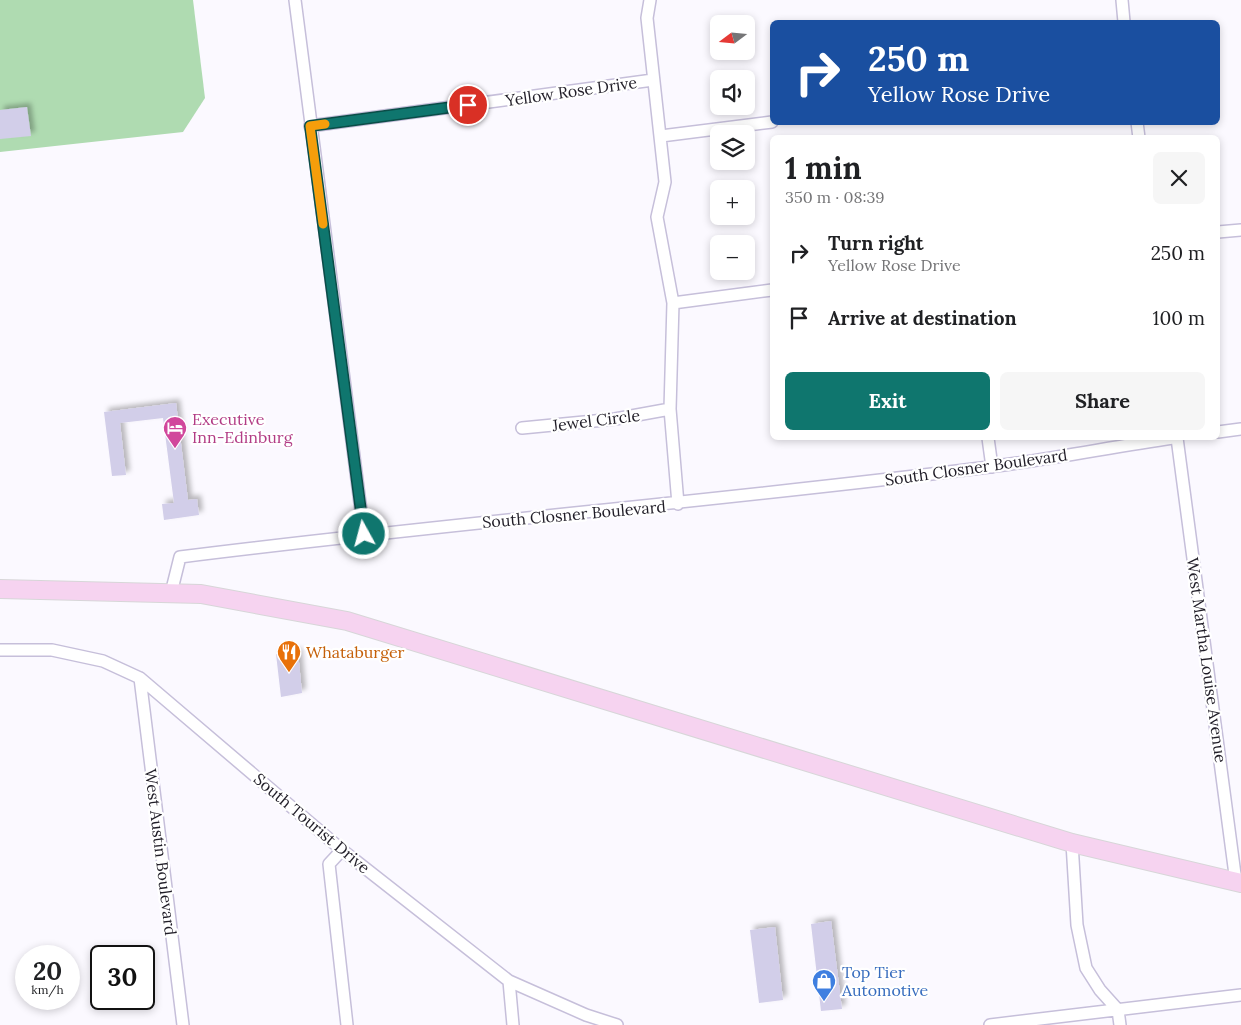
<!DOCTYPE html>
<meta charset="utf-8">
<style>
body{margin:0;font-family:Lora,serif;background:#f6f6f6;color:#202124;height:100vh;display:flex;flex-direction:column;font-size:19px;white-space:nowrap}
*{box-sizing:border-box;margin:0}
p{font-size:16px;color:#757577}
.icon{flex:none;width:28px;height:28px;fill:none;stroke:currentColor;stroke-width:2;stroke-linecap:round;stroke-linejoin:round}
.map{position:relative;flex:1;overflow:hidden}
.drawer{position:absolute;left:770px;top:135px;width:450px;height:305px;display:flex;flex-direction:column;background:#fff;border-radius:8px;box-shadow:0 2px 8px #0003}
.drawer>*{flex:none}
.hud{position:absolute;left:770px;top:20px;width:450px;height:105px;border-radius:8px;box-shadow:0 2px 8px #0003;background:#1a4fa0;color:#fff;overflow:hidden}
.needle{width:32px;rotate:254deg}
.fabs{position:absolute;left:710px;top:15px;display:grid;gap:10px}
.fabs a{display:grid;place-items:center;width:45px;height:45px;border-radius:8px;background:#fff;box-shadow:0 2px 8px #0003;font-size:25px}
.speed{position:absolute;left:15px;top:945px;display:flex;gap:10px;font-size:25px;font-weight:700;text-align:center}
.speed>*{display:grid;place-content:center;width:65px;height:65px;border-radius:50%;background:#fff;box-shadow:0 2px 8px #0003;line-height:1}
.speed small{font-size:12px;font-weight:400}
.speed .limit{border:2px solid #111;border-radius:8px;background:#fff;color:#111}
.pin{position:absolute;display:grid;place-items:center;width:42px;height:42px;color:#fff;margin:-21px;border:2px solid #fff;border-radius:50%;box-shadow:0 1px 5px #0007}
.me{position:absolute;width:55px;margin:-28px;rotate:353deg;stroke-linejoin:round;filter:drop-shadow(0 0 4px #0008)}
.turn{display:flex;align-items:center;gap:18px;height:105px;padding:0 15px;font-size:22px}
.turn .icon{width:65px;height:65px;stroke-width:2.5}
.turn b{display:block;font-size:35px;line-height:42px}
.round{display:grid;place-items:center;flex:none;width:52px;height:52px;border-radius:8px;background:#f6f6f6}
.overview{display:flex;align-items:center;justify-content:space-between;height:85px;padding:0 15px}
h1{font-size:30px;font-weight:800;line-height:38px}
.button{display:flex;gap:10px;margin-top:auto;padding:10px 15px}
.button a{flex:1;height:58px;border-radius:8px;background:#0f766e;color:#fff;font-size:20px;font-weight:800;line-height:58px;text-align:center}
.button a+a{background:#f6f6f6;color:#202124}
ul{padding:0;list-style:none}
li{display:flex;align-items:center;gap:15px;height:65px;padding:0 15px}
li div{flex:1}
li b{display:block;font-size:19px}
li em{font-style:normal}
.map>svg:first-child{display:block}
.green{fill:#afdbb1}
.building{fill:#d2cee9;filter:url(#shadow)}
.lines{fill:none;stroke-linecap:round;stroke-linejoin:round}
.minor-casing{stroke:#c6bfda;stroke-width:14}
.primary-casing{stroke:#d7d6d8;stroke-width:20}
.minor{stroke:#fff;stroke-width:11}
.primary{stroke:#f6d3f0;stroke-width:18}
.route-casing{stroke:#0a4d48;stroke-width:12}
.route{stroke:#0f766e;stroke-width:9}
.slow{stroke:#f59e0b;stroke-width:9}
.labels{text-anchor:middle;stroke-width:4.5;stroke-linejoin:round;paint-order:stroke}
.street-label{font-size:16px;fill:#201d27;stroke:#fff}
.hotel-label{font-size:16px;fill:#b23c85;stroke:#fff;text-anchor:start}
.food-label{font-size:16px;fill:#c56008;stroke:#fff;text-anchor:start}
.shop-label{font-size:16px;fill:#366cbe;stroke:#fff;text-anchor:start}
</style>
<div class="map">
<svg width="1241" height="1025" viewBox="0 0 1241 1025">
<defs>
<filter id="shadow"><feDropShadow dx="4" dy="-4" stdDeviation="2.5" flood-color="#0004"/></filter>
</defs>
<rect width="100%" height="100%" fill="#fbf9ff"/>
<path class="green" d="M0,0H193L205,98L183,132L0,152Z"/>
<path class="building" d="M27,107L31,136L0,139V110Z
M176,403L188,500L197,499L199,515L164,520L162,504L174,503L163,418L120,423L126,475L112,476L104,412Z
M298,652L302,693L281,697L276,654Z
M831,921L842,1009L821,1011L811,924Z
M775,927L783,1000L759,1003L750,930Z"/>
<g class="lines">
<g class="minor-casing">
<path id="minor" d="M295,0L364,534
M650,0L647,18L665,182L657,217L673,303L670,409L678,504
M1122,0L1124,22
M1137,122L1139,138
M310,126L653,80
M661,136L772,122
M1218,232L1241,230
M673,303L772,290
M522,428L615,419L670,409
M1218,432L1241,429
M988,438L992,467
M1177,438L1236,882
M171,593L180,557C449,523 720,501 989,467C1051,459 1112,447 1173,438
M0,650H52L103,661L140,678L342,850L509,981L586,1015L617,1025
M140,678L183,1025
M1072,843L1077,925L1086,968L1100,990L1118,1010L1120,1025
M342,850L329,864L347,1025
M509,981L513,1025
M990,1025L1241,995"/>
</g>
<g class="primary-casing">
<path id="primary" d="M0,589L201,594L347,621L1072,843L1241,883"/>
</g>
<use href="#minor" class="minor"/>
<use href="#primary" class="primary"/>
</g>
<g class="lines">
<g class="route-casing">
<path id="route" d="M364,534L310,126L468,105"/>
</g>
<use href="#route" class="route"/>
<path class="slow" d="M323,224L310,126L325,124"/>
</g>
<defs>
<g id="hotel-pin" transform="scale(1.25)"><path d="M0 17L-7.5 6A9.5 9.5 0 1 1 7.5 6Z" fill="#d1479c" stroke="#fff"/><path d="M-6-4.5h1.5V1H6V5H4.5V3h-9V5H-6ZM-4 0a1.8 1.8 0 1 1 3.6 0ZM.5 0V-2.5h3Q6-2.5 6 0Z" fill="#fff"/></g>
<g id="restaurant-pin" transform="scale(1.25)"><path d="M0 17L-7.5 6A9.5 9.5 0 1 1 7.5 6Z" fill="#e8710a" stroke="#fff"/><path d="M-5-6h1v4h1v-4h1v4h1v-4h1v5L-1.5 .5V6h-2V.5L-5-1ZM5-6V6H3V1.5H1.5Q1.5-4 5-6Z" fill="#fff"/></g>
<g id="shop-pin" transform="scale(1.25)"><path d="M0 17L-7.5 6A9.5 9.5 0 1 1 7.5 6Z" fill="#3f7fe0" stroke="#fff"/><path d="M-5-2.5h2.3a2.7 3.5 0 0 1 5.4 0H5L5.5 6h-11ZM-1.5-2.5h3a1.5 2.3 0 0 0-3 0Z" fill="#fff"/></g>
</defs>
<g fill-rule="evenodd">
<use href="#hotel-pin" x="175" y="428"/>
<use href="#restaurant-pin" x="289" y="652"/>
<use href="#shop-pin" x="824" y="981"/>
</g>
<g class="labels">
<g class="street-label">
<text transform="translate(571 91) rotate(-8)" y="6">Yellow Rose Drive</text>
<text transform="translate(596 420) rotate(-7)" y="6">Jewel Circle</text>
<text transform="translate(976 467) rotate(-8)" y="6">South Closner Boulevard</text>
<text transform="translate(574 514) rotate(-5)" y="6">South Closner Boulevard</text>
<text transform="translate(1207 660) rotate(82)" y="6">West Martha Louise Avenue</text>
<text transform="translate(312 823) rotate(40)" y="6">South Tourist Drive</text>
<text transform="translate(161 852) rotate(83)" y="6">West Austin Boulevard</text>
</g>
<g class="hotel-label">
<text x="192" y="425">Executive<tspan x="192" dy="18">Inn-Edinburg</tspan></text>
</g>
<g class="food-label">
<text x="306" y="658">Whataburger</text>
</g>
<g class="shop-label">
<text x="842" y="978">Top Tier<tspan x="842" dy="18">Automotive</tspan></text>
</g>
</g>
</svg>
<div class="fabs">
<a><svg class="needle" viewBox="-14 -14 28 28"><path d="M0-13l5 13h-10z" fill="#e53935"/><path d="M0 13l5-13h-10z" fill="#757577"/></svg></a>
<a><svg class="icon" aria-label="sound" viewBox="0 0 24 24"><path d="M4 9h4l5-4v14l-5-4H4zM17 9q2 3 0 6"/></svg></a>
<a><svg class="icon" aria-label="layers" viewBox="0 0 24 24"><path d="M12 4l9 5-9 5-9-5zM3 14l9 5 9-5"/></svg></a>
<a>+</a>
<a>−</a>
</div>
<div class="speed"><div>20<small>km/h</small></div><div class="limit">30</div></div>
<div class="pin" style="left:468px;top:105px;background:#d93025"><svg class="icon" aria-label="arrive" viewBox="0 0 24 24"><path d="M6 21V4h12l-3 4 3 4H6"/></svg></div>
<svg class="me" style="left:364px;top:534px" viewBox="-20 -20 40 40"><circle r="17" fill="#0f766e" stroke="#fff" stroke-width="3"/><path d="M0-11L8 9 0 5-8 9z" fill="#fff"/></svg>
<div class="hud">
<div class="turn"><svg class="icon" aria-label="right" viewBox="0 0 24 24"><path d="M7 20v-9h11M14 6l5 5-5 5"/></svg><div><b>250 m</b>Yellow Rose Drive</div></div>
</div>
<section class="drawer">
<div class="overview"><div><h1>1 min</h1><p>350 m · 08:39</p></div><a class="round"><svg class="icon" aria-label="close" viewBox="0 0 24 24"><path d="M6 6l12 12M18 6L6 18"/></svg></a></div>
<ul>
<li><svg class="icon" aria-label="right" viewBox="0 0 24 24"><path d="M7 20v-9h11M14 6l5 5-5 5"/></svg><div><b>Turn right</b><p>Yellow Rose Drive</p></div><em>250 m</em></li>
<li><svg class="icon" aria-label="arrive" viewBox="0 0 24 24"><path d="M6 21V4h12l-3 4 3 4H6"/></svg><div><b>Arrive at destination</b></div><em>100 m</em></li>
</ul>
<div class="button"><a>Exit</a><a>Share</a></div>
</section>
</div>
